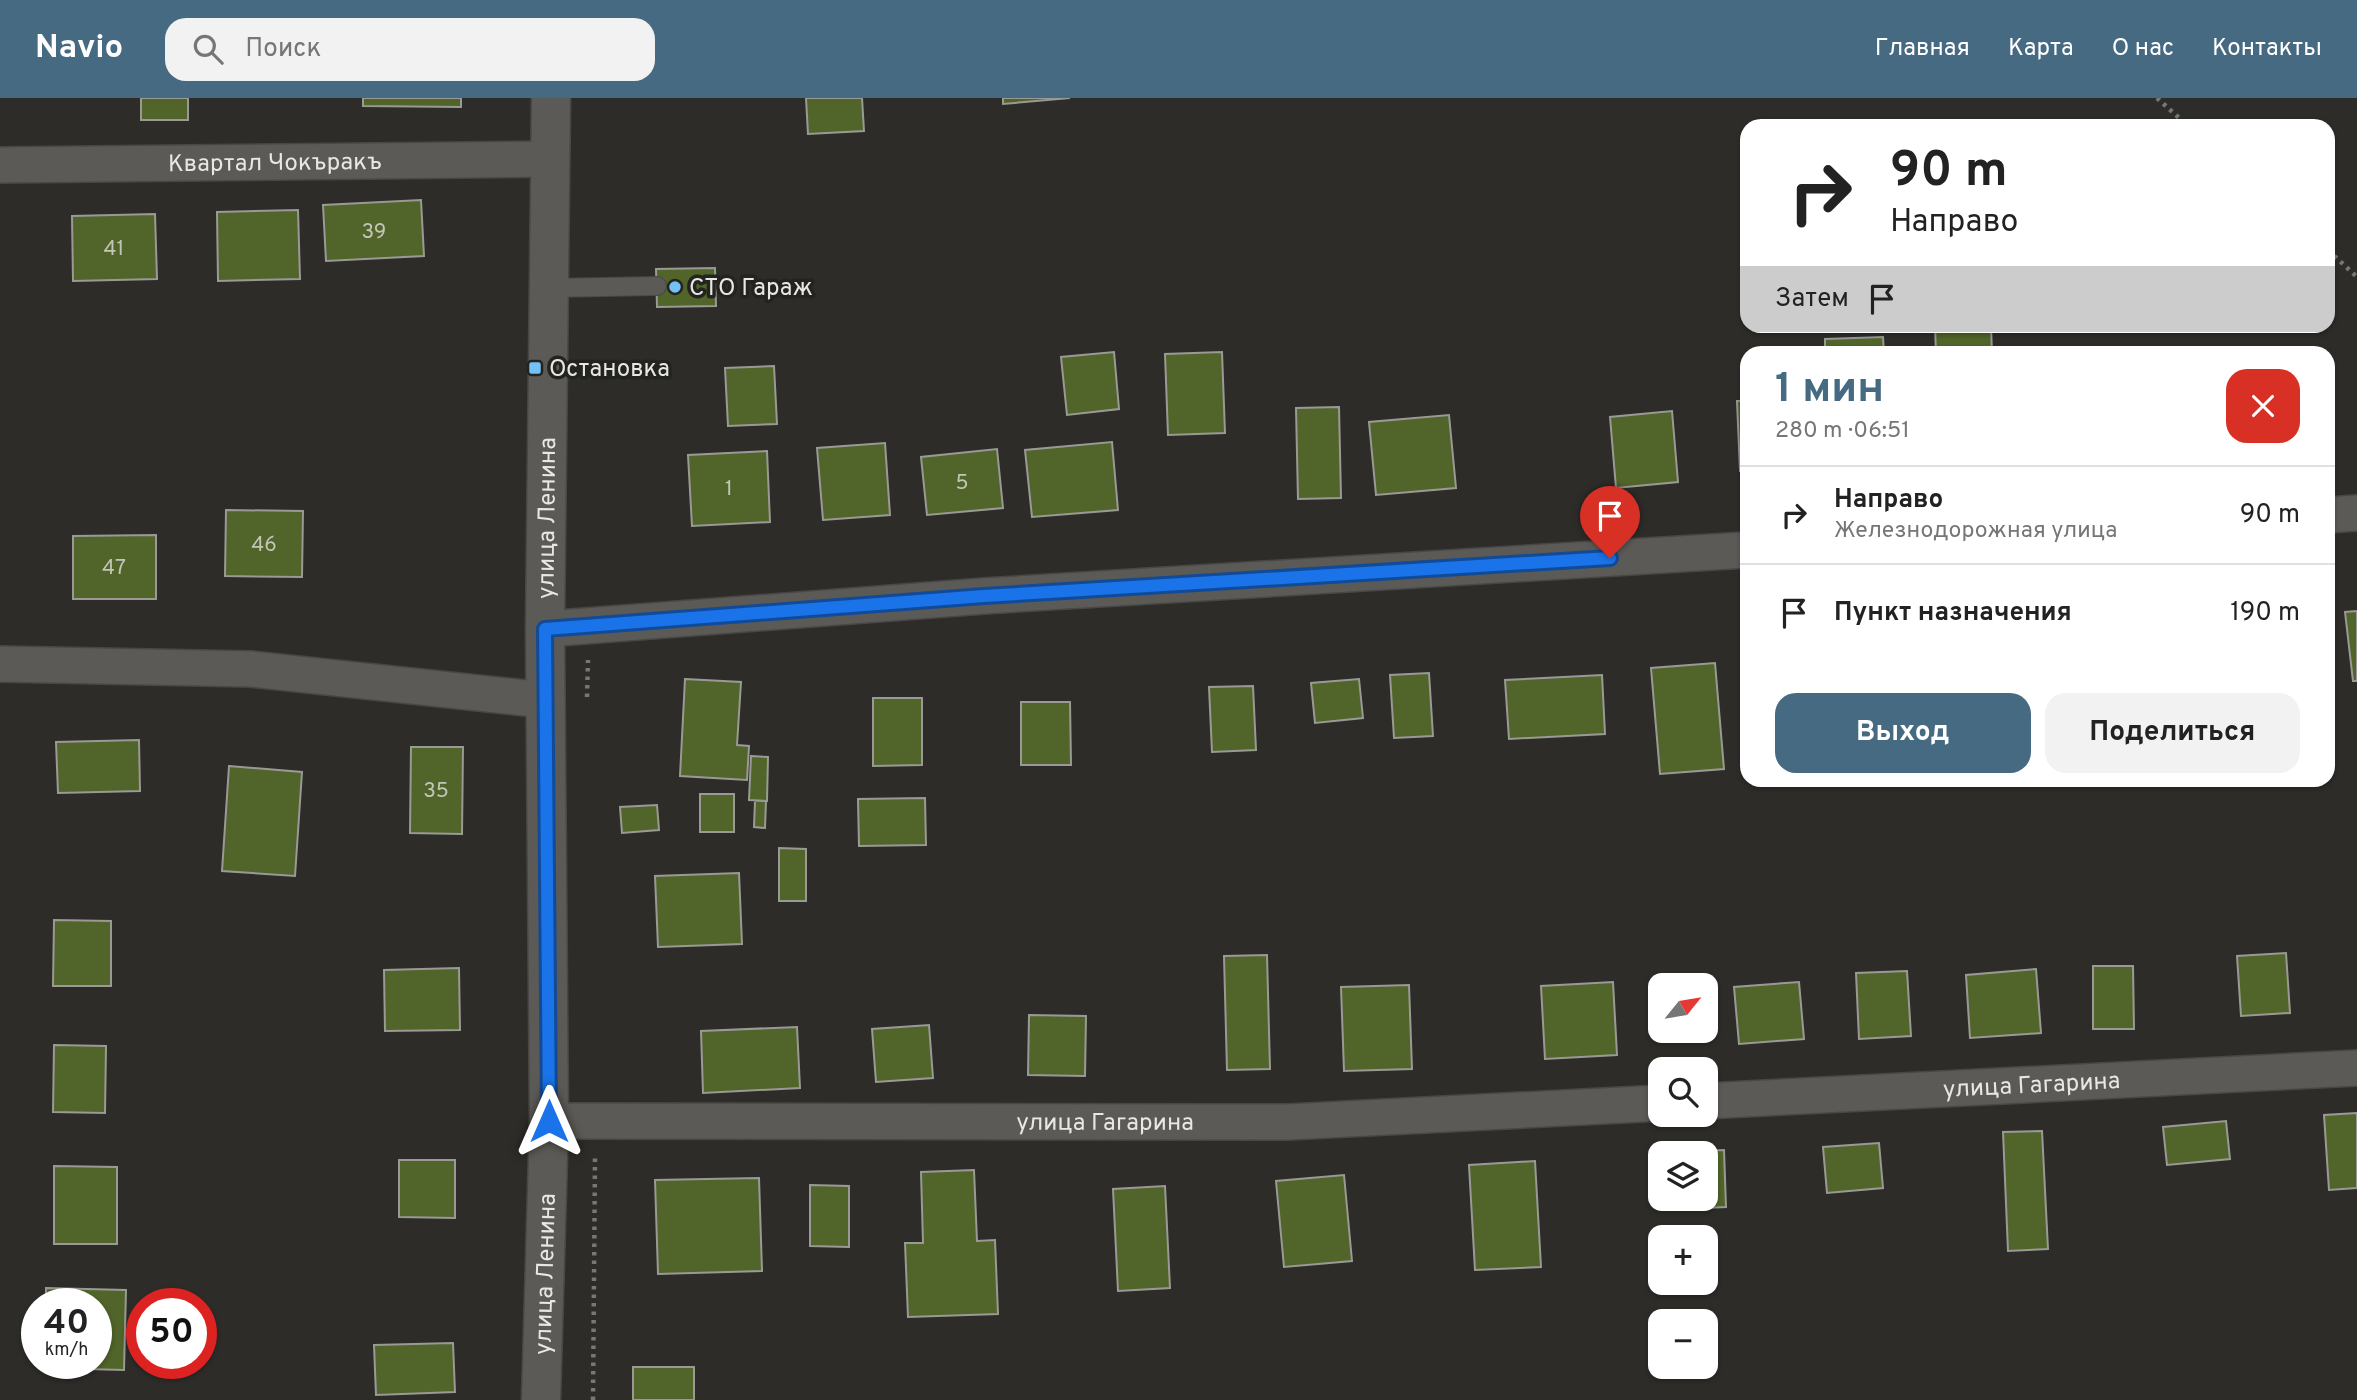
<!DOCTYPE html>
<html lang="ru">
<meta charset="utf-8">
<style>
body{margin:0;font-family:Overpass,sans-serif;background:#f2f2f2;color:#222;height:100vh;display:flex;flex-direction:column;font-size:26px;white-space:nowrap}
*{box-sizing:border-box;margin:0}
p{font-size:23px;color:#767676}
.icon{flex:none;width:38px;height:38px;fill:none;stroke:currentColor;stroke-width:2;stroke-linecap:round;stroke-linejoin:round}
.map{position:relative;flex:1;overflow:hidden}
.side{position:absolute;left:1740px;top:248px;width:595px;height:441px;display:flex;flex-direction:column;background:#fff;border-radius:21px;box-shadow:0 2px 5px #0004}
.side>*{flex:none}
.guide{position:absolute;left:1740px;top:21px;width:595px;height:214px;border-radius:21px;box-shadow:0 2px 5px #0004;background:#fff;color:#222;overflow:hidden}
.needle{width:46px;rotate:60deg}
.tools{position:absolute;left:1648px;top:875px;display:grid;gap:14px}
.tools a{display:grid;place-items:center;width:70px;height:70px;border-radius:14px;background:#fff;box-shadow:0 2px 5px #0004;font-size:35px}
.speed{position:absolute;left:21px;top:1190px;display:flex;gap:14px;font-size:35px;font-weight:700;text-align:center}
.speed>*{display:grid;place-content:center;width:91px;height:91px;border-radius:50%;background:#fff;box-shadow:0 2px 5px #0004;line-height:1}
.speed small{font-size:18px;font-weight:400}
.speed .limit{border:10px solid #d22;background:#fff;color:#111}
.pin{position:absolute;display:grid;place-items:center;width:60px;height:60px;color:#fff;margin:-72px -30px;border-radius:50% 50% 50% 0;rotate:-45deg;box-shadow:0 0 7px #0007}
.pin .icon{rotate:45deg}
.me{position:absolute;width:77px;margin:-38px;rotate:0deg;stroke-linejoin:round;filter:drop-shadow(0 0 5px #0008)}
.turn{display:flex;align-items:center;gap:24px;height:147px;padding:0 35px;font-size:32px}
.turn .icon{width:91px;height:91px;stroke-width:2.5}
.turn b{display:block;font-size:49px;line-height:60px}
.then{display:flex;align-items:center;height:66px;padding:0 35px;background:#0003;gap:14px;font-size:26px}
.round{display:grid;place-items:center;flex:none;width:74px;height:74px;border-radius:21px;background:#f2f2f2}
.summary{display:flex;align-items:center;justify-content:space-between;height:119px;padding:0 35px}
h1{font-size:42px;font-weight:700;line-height:52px;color:#466a81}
.action{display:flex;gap:14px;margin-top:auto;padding:14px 35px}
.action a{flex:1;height:80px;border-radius:21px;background:#466a81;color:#fff;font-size:28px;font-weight:700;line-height:80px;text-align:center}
.action a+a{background:#f2f2f2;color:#222}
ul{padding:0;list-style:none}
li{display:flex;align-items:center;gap:21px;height:98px;padding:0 35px;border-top:2px solid #e0e0e0}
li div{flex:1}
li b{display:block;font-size:26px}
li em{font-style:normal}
header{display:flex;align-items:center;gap:42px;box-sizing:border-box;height:98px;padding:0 35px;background:#466a81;color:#fff}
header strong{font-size:33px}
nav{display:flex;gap:38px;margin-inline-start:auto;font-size:24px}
.search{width:490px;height:63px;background:#f2f2f2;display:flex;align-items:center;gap:18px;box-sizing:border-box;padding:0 24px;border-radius:21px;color:#767676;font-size:26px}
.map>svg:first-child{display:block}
.building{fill:#516429;stroke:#999a96;stroke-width:2}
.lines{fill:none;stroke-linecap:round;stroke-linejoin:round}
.service-casing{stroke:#484745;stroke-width:20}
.minor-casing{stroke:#484745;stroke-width:38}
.secondary-casing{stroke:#484745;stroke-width:41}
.path{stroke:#787774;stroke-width:4.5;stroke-dasharray:3.5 5;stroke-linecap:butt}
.service{stroke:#5b5a56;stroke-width:18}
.minor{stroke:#5b5a56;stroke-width:35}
.secondary{stroke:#5b5a56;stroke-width:38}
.route-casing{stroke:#114b97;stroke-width:18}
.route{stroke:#1a73e8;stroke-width:12}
.poi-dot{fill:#73c1f5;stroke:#23231f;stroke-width:2.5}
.labels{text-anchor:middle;stroke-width:7;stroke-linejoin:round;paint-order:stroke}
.number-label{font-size:21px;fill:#c2c6b6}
.street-label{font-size:24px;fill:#e8e7e5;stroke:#23231f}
.poi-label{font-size:24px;fill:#e8e7e5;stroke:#23231f;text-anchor:start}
</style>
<header>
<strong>Navio</strong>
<div class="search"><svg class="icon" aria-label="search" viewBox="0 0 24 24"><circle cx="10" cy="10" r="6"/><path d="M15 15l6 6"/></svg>Поиск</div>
<nav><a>Главная</a><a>Карта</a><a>О нас</a><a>Контакты</a></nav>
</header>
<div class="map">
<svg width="2357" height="1302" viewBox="0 0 2357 1302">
<rect width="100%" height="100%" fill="#2d2c29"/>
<path class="building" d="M141,0H188V22H141Z
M363,0H461V9L363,8Z
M806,0H862L864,33L808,36Z
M1003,0H1070L1003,6Z
M421,102L424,158L326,163L323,107Z
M298,112L300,181L218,183L217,114Z
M155,116L157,181L73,183L72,118Z
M715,170L716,208L657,209L656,171Z
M1935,228H1991L1992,256H1936Z
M1883,239L1884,256H1825V241Z
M1114,254L1119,311L1067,317L1061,259Z
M1222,254L1225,335L1168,337L1165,256Z
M774,268L777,326L728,328L725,270Z
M1737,303H1746V373H1740Z
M1339,309L1341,400L1298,401L1296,310Z
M1672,313L1678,384L1616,390L1610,319Z
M1449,317L1456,390L1376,397L1369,324Z
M1112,344L1118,412L1032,419L1025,352Z
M885,345L890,417L823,422L817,350Z
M997,351L1003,410L927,417L921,359Z
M767,353L770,424L692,428L688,357Z
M226,412L303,413L302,479L225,478Z
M156,437V501H73V438Z
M2357,513V583H2353L2345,514Z
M1715,565L1724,671L1660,676L1651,570Z
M1429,575L1433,638L1394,640L1390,577Z
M1602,577L1605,636L1509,641L1505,582Z
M685,581L741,584L737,647L749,648L747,682L680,678Z
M1359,581L1363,620L1315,625L1311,585Z
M1253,588L1256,652L1212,654L1209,589Z
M873,600H922V667L873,668Z
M1021,604H1070L1071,667H1021Z
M139,642L140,693L58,695L56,644Z
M411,649H463L462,736L410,735Z
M751,658L768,659L767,703L749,702Z
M229,668L302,674L295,778L222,773Z
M700,696H734V734H700Z
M925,700L926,747L859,748L858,701Z
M755,703H766L765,730L754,729Z
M657,707L659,732L622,735L620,709Z
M779,750L806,751V803H779Z
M739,775L742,846L658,849L655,778Z
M54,822L111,823V888H53Z
M2286,855L2290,915L2241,918L2237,858Z
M1267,857L1270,971L1227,972L1224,858Z
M2093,868H2133L2134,931H2093Z
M459,870L460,932L385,933L384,872Z
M2036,871L2041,935L1970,940L1966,877Z
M1907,873L1911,938L1859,941L1856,875Z
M1613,884L1617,957L1545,961L1541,888Z
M1799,884L1804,941L1739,946L1734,889Z
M1409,887L1412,971L1344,973L1341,889Z
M1029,917L1086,918L1085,978L1028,977Z
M929,927L933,980L876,984L872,931Z
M797,929L800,990L703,995L701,933Z
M54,947L106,948L105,1015L53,1014Z
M2357,1015V1090L2329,1092L2324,1017Z
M2226,1023L2230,1061L2167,1067L2163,1029Z
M2042,1033L2048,1151L2008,1153L2003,1034Z
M1879,1045L1883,1090L1827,1095L1823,1049Z
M1724,1052L1726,1109L1680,1111L1679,1101H1706V1055L1678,1054Z
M399,1062H455V1120L399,1119Z
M1535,1063L1541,1169L1475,1172L1469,1067Z
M54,1068L117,1069V1146H54Z
M974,1072L977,1143L995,1142L998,1216L908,1219L905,1145H923L921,1074Z
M1344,1077L1352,1163L1284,1169L1276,1083Z
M759,1080L762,1173L658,1176L655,1082Z
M810,1087L849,1088V1149L810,1148Z
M1165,1088L1170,1190L1118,1193L1113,1091Z
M46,1190L126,1192L124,1272L45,1270V1265H96V1206H46Z
M453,1245L455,1294L376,1297L374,1247Z
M633,1269H694V1302H633Z"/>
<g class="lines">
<g class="service-casing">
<path id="service" d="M549,190L657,188"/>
</g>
<g class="minor-casing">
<g id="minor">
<path id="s1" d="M0,67L550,61"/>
<path d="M2328,417L2357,415"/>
<path d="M545,531L984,498L1746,452"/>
<path d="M0,566L251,571L545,602"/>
<path id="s2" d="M1706,1003L2357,970"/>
<path id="s3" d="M549,1023L1288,1024L1661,1005"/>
</g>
</g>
<g class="secondary-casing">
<g id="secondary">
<path id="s4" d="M541,1302L549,1023L545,531L551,0"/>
</g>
</g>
<path class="path" d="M2157,0L2188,28
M2328,152L2357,179
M587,599L588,562
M593,1302L595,1058"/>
<use href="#service" class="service"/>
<use href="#minor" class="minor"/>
<use href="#secondary" class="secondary"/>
</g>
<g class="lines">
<g class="route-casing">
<path id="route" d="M549,1023L545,531L984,498L1610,460"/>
</g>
<use href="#route" class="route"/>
</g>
<g class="poi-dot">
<circle cx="675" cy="189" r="7"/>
<rect x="528" y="263" width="14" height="14" rx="3.5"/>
</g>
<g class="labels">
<g class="number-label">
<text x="374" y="140">39</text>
<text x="114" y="157">41</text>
<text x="962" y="391">5</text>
<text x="729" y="397">1</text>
<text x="264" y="453">46</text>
<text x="114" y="476">47</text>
<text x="436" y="699">35</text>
</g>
<g class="street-label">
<text dy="8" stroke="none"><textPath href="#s1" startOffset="275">Квартал Чокъракъ</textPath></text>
<text dy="8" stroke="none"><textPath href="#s4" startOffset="882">улица Ленина</textPath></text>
<text dy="8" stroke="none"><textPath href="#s2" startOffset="326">улица Гагарина</textPath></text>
<text dy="8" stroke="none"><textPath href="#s3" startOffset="556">улица Гагарина</textPath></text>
<text dy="8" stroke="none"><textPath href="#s4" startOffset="126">улица Ленина</textPath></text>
</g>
<g class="poi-label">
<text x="689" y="197">СТО Гараж</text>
<text x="549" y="278">Остановка</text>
</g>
</g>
</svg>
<div class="tools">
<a><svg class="needle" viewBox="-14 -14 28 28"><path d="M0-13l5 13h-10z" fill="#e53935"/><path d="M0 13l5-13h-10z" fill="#767676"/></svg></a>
<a><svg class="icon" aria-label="search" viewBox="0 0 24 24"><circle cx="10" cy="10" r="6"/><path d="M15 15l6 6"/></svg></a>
<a><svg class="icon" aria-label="layers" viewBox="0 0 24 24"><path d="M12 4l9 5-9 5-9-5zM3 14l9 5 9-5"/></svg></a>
<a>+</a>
<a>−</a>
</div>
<div class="speed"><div>40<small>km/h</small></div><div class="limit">50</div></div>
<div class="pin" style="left:1610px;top:460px;background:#d93025"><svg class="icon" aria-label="arrive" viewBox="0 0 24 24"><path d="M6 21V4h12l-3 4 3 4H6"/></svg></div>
<svg class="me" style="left:549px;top:1023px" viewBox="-20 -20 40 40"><path d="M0-17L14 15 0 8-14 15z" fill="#1a73e8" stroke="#fff" stroke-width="4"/></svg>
<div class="guide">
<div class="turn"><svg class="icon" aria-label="right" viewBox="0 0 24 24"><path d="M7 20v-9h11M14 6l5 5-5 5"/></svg><div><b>90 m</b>Направо</div></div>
<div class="then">Затем<svg class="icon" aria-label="arrive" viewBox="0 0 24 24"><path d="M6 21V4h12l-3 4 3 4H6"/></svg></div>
</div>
<section class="side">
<div class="summary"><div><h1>1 мин</h1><p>280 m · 06:51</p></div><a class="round" style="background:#d93025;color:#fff"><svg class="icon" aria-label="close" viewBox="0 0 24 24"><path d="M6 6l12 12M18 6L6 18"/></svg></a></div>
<ul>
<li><svg class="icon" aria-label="right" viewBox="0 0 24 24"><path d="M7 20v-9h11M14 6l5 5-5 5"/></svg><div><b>Направо</b><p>Железнодорожная улица</p></div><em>90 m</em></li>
<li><svg class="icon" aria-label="arrive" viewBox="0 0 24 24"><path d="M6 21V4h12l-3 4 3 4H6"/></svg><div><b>Пункт назначения</b></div><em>190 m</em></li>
</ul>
<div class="action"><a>Выход</a><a>Поделиться</a></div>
</section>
</div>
